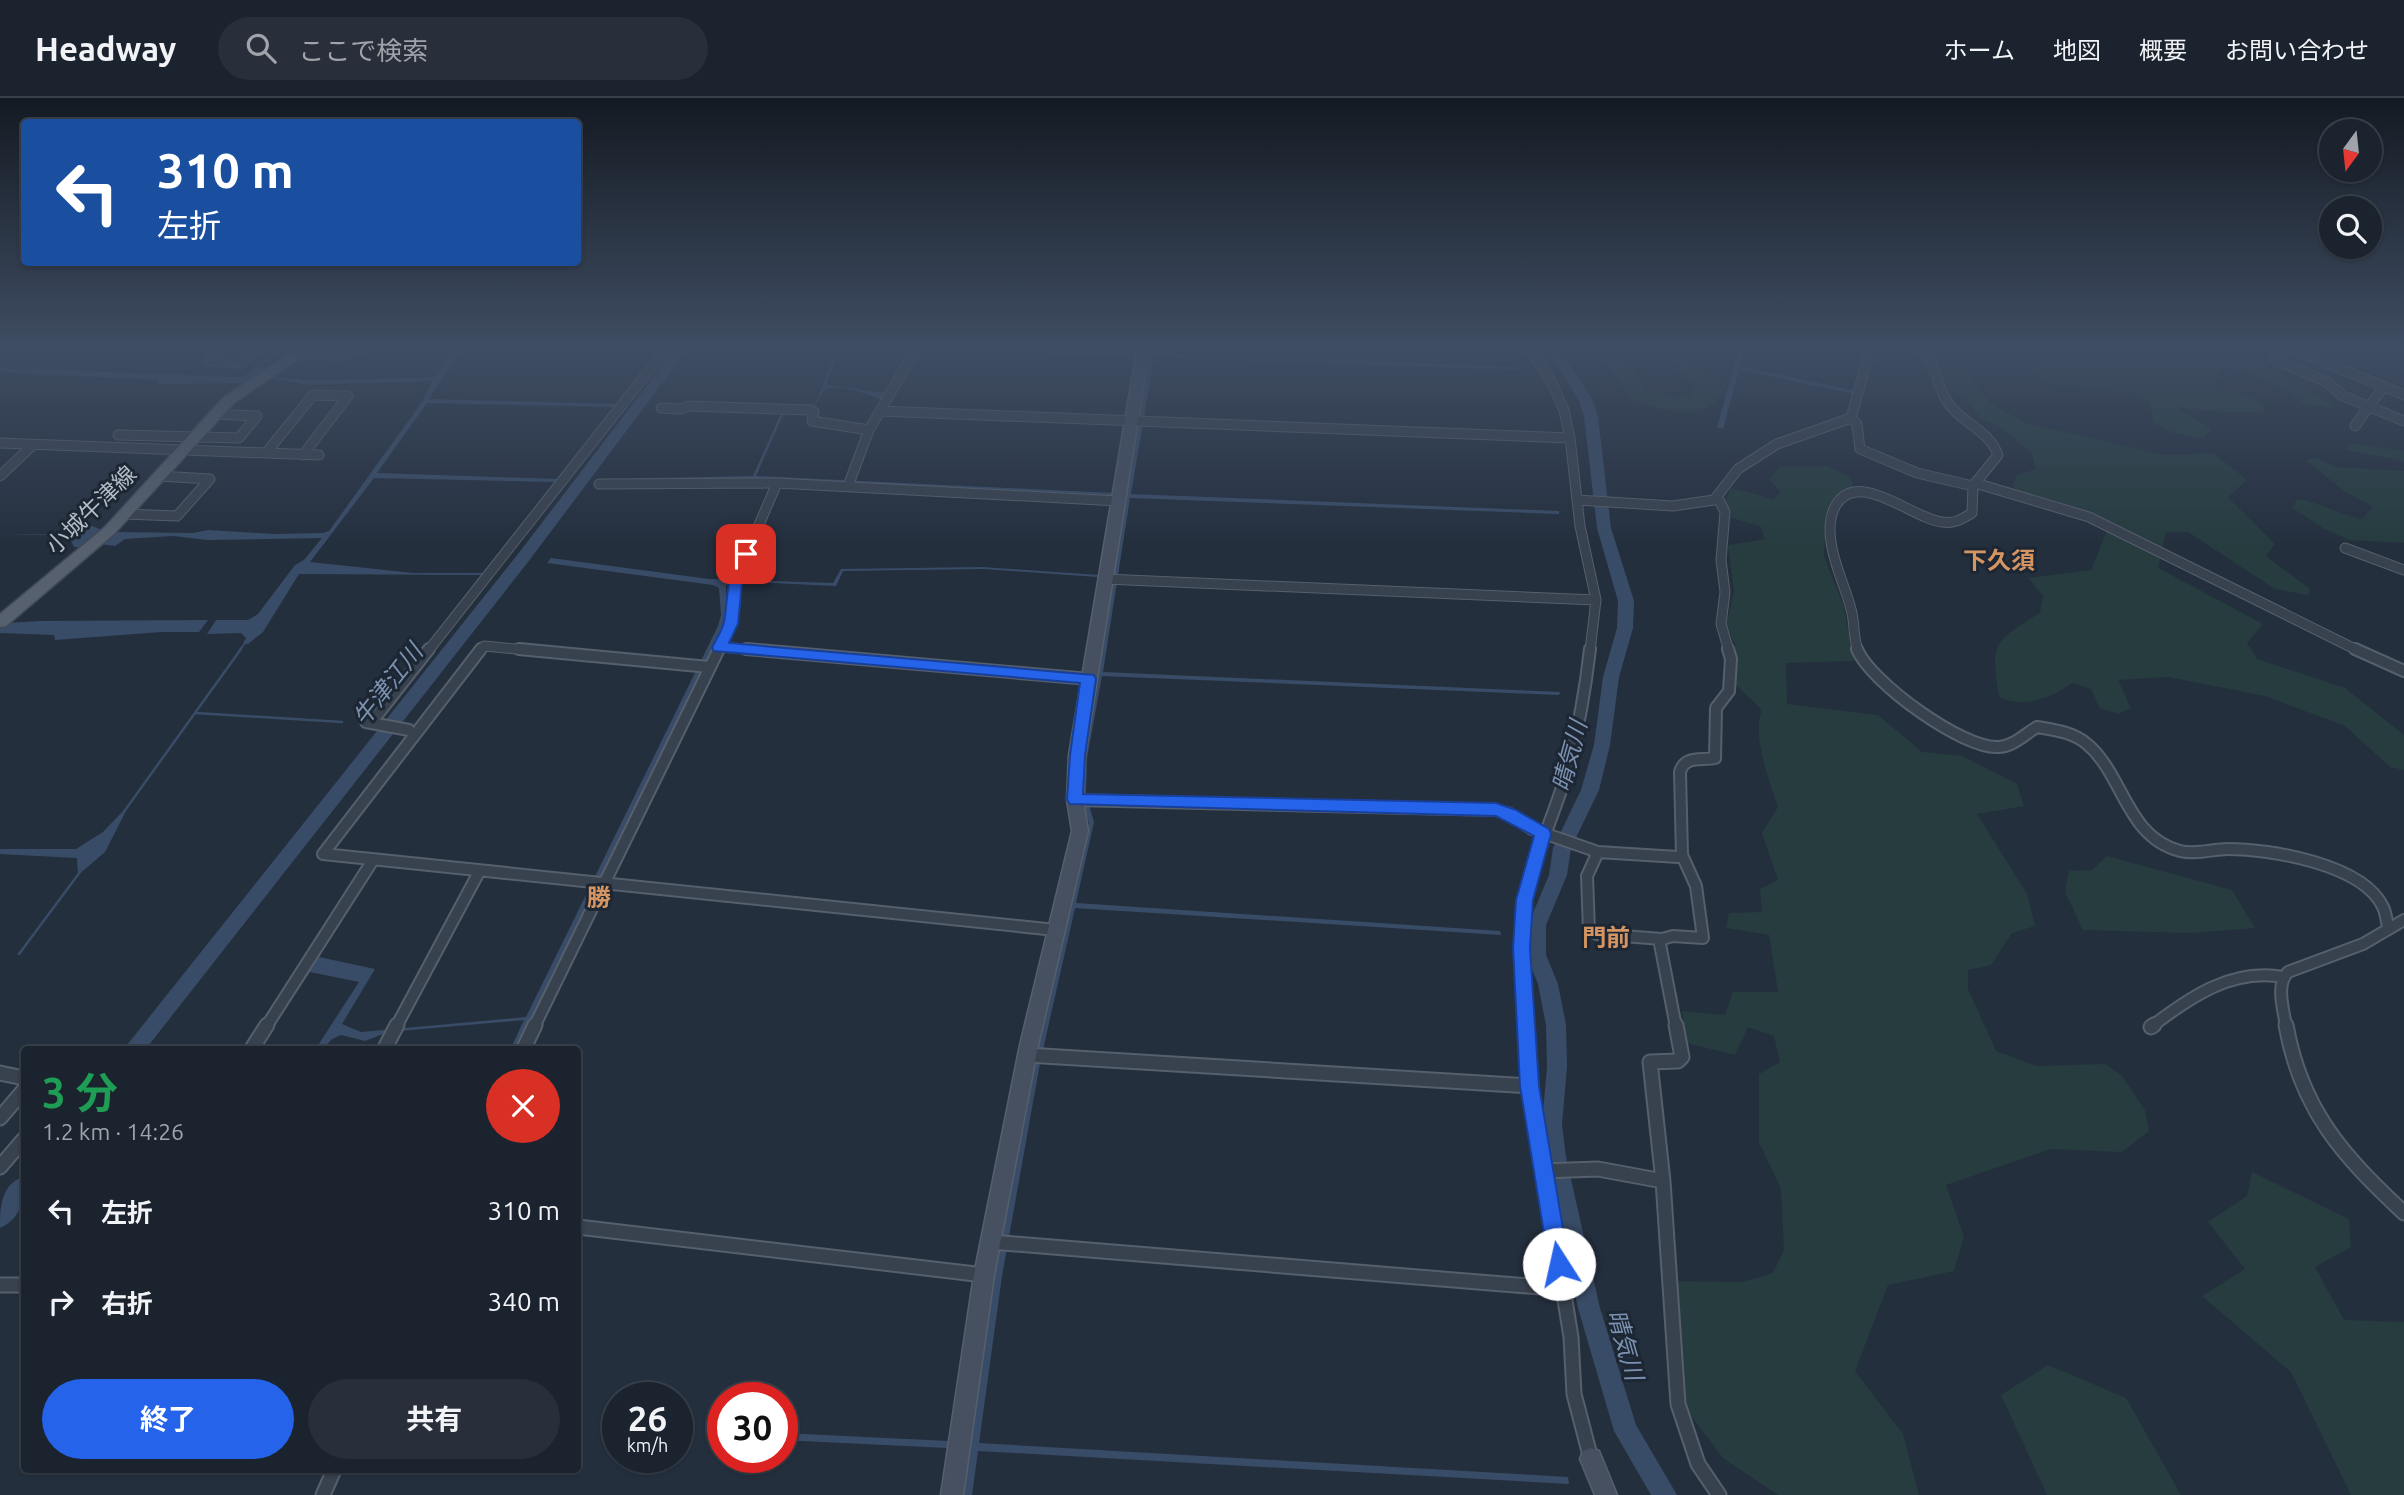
<!DOCTYPE html>
<html lang="ja">
<meta charset="utf-8">
<style>
body{margin:0;font-family:Ubuntu,"Noto Sans JP",sans-serif;background:#282f3a;color:#f1f3f6;height:100vh;display:flex;flex-direction:column;font-size:26px;white-space:nowrap}
*{box-sizing:border-box;margin:0}
p{font-size:23px;color:#a0a4aa}
.icon{flex:none;width:38px;height:38px;fill:none;stroke:currentColor;stroke-width:2;stroke-linecap:round;stroke-linejoin:round}
.map{position:relative;flex:1;overflow:hidden}
.side{position:absolute;left:21px;top:948px;width:560px;height:427px;display:flex;flex-direction:column;background:#1b232e;border-radius:7px;box-shadow:0 2px 5px #0004,0 0 0 2px #39404a}
.side>*{flex:none}
.hud{position:absolute;left:21px;top:21px;width:560px;height:147px;border-radius:7px;box-shadow:0 2px 5px #0004,0 0 0 2px #39404a;background:#1a4fa0;color:#fff;overflow:hidden}
.needle{width:46px;rotate:195deg}
.tools{position:absolute;left:2319px;top:21px;display:grid;gap:14px}
.tools a{display:grid;place-items:center;width:63px;height:63px;border-radius:50%;background:#1b232e;box-shadow:0 2px 5px #0004,0 0 0 2px #39404a;font-size:35px}
.speed{position:absolute;left:602px;top:1284px;display:flex;gap:14px;font-size:35px;font-weight:700;text-align:center}
.speed>*{display:grid;place-content:center;width:91px;height:91px;border-radius:50%;background:#1b232e;box-shadow:0 2px 5px #0004,0 0 0 2px #39404a;line-height:1}
.speed small{font-size:18px;font-weight:400}
.speed .limit{border:10px solid #d22;background:#fff;color:#111}
.pin{position:absolute;display:grid;place-items:center;width:60px;height:60px;color:#fff;margin:-30px;border-radius:14px;box-shadow:0 4px 10px #0006}
.me{position:absolute;width:77px;margin:-38px;rotate:350deg;stroke-linejoin:round;filter:drop-shadow(0 0 5px #0008)}
.turn{display:flex;align-items:center;gap:24px;height:147px;padding:0 21px;font-size:32px}
.turn .icon{width:91px;height:91px;stroke-width:2.5}
.turn b{display:block;font-size:49px;line-height:60px}
.round{display:grid;place-items:center;flex:none;width:74px;height:74px;border-radius:37px;background:#282f3a}
.headline{display:flex;align-items:center;justify-content:space-between;height:119px;padding:0 21px}
h1{font-size:42px;font-weight:700;line-height:52px;color:#1e9e55}
.primary-button{display:flex;gap:14px;margin-top:auto;padding:14px 21px}
.primary-button a{flex:1;height:80px;border-radius:42px;background:#2563eb;color:#fff;font-size:28px;font-weight:700;line-height:80px;text-align:center}
.primary-button a+a{background:#282f3a;color:#f1f3f6}
ul{padding:0;list-style:none}
li{display:flex;align-items:center;gap:21px;height:91px;padding:0 21px}
li div{flex:1}
li b{display:block;font-size:26px}
li em{font-style:normal}
header{display:flex;align-items:center;gap:42px;box-sizing:border-box;height:98px;padding:0 35px;background:#1b232e;border-bottom:2px solid #39404a}
header strong{font-size:33px}
nav{display:flex;gap:38px;margin-inline-start:auto;font-size:24px}
.search{width:490px;height:63px;background:#282f3a;display:flex;align-items:center;gap:18px;box-sizing:border-box;padding:0 24px;border-radius:38px;color:#a0a4aa;font-size:26px}
.map>svg:first-child{display:block}
.green{fill:#263c3f}
.water{fill:#394c67}
.lines{fill:none;stroke-linecap:round;stroke-linejoin:round}
.stream-far1{stroke:#394c67;stroke-width:2}
.stream{stroke:#394c67;stroke-width:2.5}
.river{fill:#394c67;fill-rule:evenodd}
.street-far2-casing{stroke:#565f6c;stroke-width:11}
.street-far1-casing{stroke:#565f6c;stroke-width:14}
.street-casing{stroke:#565f6c;stroke-width:17}
.secondary-casing{stroke:#565f6c;stroke-width:3}
.primary-casing{stroke:#414a57;stroke-width:3}
.street-far2{stroke:#38414e;stroke-width:9}
.street-far1{stroke:#38414e;stroke-width:10}
.street{stroke:#38414e;stroke-width:13}
.secondary{fill:#465061;fill-rule:evenodd}
.primary{fill:#56606e;fill-rule:evenodd}
.route{fill:#2563eb;stroke:#184099;stroke-width:2}
.labels{text-anchor:middle;stroke-width:6;stroke-linejoin:round;paint-order:stroke}
.street-label{font-size:23px;fill:#b4bcc9;stroke:#1d2633}
.neighbourhood-label{font-size:24px;font-weight:bold;fill:#d59563;stroke:#1d2633}
.water-label{font-size:24px;font-style:italic;fill:#7c92b1;stroke:#1d2633}
</style>
<header>
<strong>Headway</strong>
<div class="search"><svg class="icon" aria-label="search" viewBox="0 0 24 24"><circle cx="10" cy="10" r="6"/><path d="M15 15l6 6"/></svg>ここで検索</div>
<nav><a>ホーム</a><a>地図</a><a>概要</a><a>お問い合わせ</a></nav>
</header>
<div class="map">
<svg width="2404" height="1397" viewBox="0 0 2404 1397">
<rect width="100%" height="100%" fill="#242f3e"/>
<path class="green" d="M1594,251H1627L1623,256L1646,292L1672,299L1692,298L1694,289L1661,252L1680,255L1702,275L1727,285C1724,291 1720,300 1715,304C1691,323 1655,309 1630,301L1611,271Z
M2050,251L2097,254L2095,251H2224L2255,261L2334,309L2306,307L2282,290L2238,271L2220,269L2214,291L2254,299L2265,309L2263,314H2225L2175,309L2211,331L2203,341L2171,334L2154,324L2150,304L2129,296L2047,285L2031,273Z
M1937,267L1963,270L1991,306L2026,325L2165,357L2213,355L2247,382L2228,399L2275,446L2266,458L2310,491L2308,497L2275,491L2188,434H2166L2158,470L2263,526L2247,545L2257,561L2345,590L2404,637V672L2390,669L2345,628L2265,598L2168,579L2118,582L2131,610L2118,616L2100,610L2091,591L2072,585C2052,600 2023,611 1999,599C1990,544 1994,543 2040,515L2043,498L2028,480L2091,472L2107,433L2104,423L2075,409L2019,397L2013,388L2016,378L2036,371L2032,356L2000,328L1981,321L1970,305L1955,297L1939,273Z
M2352,345L2404,353V363L2345,352Z
M2316,360L2336,369L2404,373V445L2349,442L2323,430L2292,410L2297,401C2321,404 2339,417 2362,421L2373,409L2344,393L2306,362Z
M1827,368L1851,379L1853,390L1835,399L1826,426L1824,458L1844,509L1854,563L1786,565L1787,606L1878,617L1922,654L1962,658L2017,686L2024,708L1977,716L2027,796L2035,828L2012,835L1991,867L1968,872V891L1996,953L2037,968L2105,966L2122,978L2145,1012L2149,1033L2122,1054L2051,1051L1946,1087L1964,1139L1954,1173L1888,1187L1855,1273L1903,1336L1919,1397H1778L1723,1360L1685,1310L1675,1183L1743,1184L1773,1175L1784,1152L1781,1091L1759,1044V976L1780,964L1774,938L1748,929L1735,957L1687,945L1682,913L1725,917L1733,894H1778L1769,837L1726,830L1729,815L1762,814L1760,791L1778,782L1762,735L1778,709C1770,684 1751,636 1762,612L1734,585L1735,547L1726,527L1734,494L1728,447L1765,441L1760,428L1731,420L1726,402L1731,390L1774,401L1780,393L1769,381L1780,369Z
M2107,758L2232,792L2255,830L2190,835L2083,832L2065,794L2069,773L2092,772Z
M2252,1074L2349,1121L2351,1149L2315,1169L2344,1222L2404,1224V1397H2351L2291,1274L2202,1198L2245,1171L2208,1124L2247,1098Z
M2048,1267L2126,1300L2181,1397H2047L2001,1297Z"/>
<path class="water" d="M278,251H286L263,266L262,273L245,285L157,286L158,282L0,274V270L243,279Z
M455,251H461L429,301L618,306L615,309L427,305L377,375L559,381L556,384L374,380L310,464L413,475H484L482,477L299,476L263,534L248,546L243,545L246,540L241,535L207,536L216,522H248L258,516L295,467L304,462L322,440L208,442L173,438L125,441L115,448L100,446L114,434L193,435L208,432L274,436L323,435L329,433L422,304L432,283L307,287L270,279L306,282L429,280L435,278Z
M837,251H839L826,287L887,295L882,302C871,297 835,284 825,292C819,297 817,309 809,316L784,315L756,378L1114,395L1113,399L607,384L610,381L753,378L782,313L814,309Z
M947,251L1148,255L1149,251H1154V255L1519,269L1520,272L1154,259L1131,396L1559,413V416L1130,400L1103,574L1560,594L1559,597L1102,578L1087,660L1086,697L1094,724L1076,805L1500,833L1501,837L1075,810L1040,965L1002,1178L979,1345L1568,1379L1569,1386L978,1353L972,1397H962L993,1178L1028,989L1089,726L1083,704V660L1148,259Z
M1739,251H1744L1740,268L1856,293L1855,296L1739,272L1723,331L1717,329Z
M87,426L102,432L83,449H74L70,440L64,437L0,436H66Z
M551,460L709,481L833,485L841,471L982,469L1099,477L1098,479L983,471L843,473L836,488L731,483L726,488V527L516,952H510L524,922L388,934L365,943L341,937L332,941L322,952H315L359,884L310,874L258,952L311,865L319,859L375,871L342,926L361,934L526,919L718,528L721,517L719,490L713,487L547,465Z
M208,522L199,534H161L55,542L54,537L0,535V531L7,525L40,523Z
M123,713H126L105,754L78,777L77,760L0,756V751H76L103,734Z
M782,1335L949,1343L947,1350L782,1342Z"/>
<g class="lines">
<path class="stream-far1" d="M239,553L246,544"/>
<path class="stream" d="M195,615L342,624
M123,715L241,551
M19,856L80,774"/>
<path class="river" d="M675,251H688L528,464L145,952H123L518,456Z
M1547,251H1560L1592,301L1598,318L1611,430L1634,503L1633,530L1619,579L1610,647L1599,692L1571,750L1567,777L1546,827V857L1558,886L1566,927L1567,969L1562,1026L1566,1059L1600,1210L1636,1327L1677,1397H1651L1614,1333L1578,1210L1544,1059L1542,1026L1547,969L1546,927L1538,886L1526,857L1528,827L1549,777L1553,750L1581,692L1594,647L1603,579L1617,530L1618,503L1597,430L1584,318L1578,301Z
M24,1078C26,1098 22,1121 0,1130C0,1108 1,1087 24,1078Z"/>
<g class="street-far2-casing">
<path id="street-far2" d="M218,251L208,263L242,265L254,251
M1529,251L1550,281L1564,312L1570,340L1580,428L1596,502L1590,553
M2280,251L2275,262L2327,284L2343,298L2404,323
M2292,251L2404,297
M302,255L337,257L365,251
M661,310L681,311L688,308L811,312L814,314L812,323L869,332
M880,313L1570,340
M1851,320L1857,326L1860,351L1917,375L1973,388
M2355,328L2384,288
M118,337L239,340L257,318L214,316
M0,345L319,357
M266,355L313,297L348,298L303,357
M0,378L34,346
M1975,385L2089,419L2359,553
M599,386L777,385L1118,403
M848,388L869,332L916,251
M1718,400L1725,414L1721,462L1725,494L1721,526L1729,553
M1577,402L1673,408L1714,402L1738,371L1777,346L1851,320L1870,251
M124,416L177,418L210,381L159,378
M2345,450L2404,472
M1105,481L1596,502
M719,549L766,553
M428,553L666,251
M480,553L484,548L538,553
M718,553L731,526L736,480L777,385
M1858,553C1853,539 1855,525 1851,511C1845,488 1834,467 1831,444C1829,431 1829,419 1836,407C1858,370 1913,421 1942,424C1955,426 1962,421 1972,415L1973,388L1998,357C1989,332 1963,326 1948,305C1936,287 1937,265 1919,251"/>
</g>
<g class="street-far1-casing">
<path id="street-far1" d="M481,551L323,756L1056,832
M519,551L709,569
M746,551L1089,581
M1857,551C1870,584 1964,652 1999,649C2014,648 2025,636 2037,629C2055,632 2073,634 2087,646C2124,677 2126,739 2180,753C2196,757 2212,751 2228,751C2270,751 2363,766 2383,809C2386,815 2387,824 2388,830
M2355,551L2404,573
M366,624L378,616L429,551
M366,624L409,632
M1075,702L1496,712L1510,716L1532,731L1598,754L1678,759L1682,757
M1598,754L1587,778L1589,833L1597,836L1662,841L1673,838L1703,840L1696,788L1682,757L1680,674C1685,657 1701,663 1715,660L1716,610L1729,593L1731,561L1728,551
M1662,841L1660,846L1676,929
M266,929L373,762
M396,929L479,774
M534,929L719,551
M1526,929C1523,887 1517,842 1526,800C1534,759 1552,722 1564,683C1577,640 1585,595 1590,551
M2151,929C2190,899 2232,870 2283,879
M2286,929C2284,912 2275,887 2288,874L2363,846L2404,822"/>
</g>
<g class="street-casing">
<path id="street" d="M1526,927L1530,988L1571,1239L1574,1296L1591,1361
M1676,927L1682,959L1678,963L1650,964L1663,1083L1678,1306L1698,1366L1719,1397
M2286,927C2301,1012 2343,1058 2404,1115
M2151,929L2154,927
M251,952L267,927
M384,952L397,927
M523,952L535,927
M1027,957L1530,988
M0,975L24,980
M0,1020L24,992
M0,1069L24,1041
M1542,1073L1598,1071L1663,1083
M578,1129L984,1177
M991,1144L1564,1191
M0,1187H24
M323,1397L334,1372"/>
</g>
<g class="secondary-casing">
<path id="secondary" d="M1137,251H1149L1085,657L1083,702L1088,733L1038,947L994,1177L963,1397H941L974,1177L1020,947L1072,733L1067,702L1069,657Z
M1591,1350L1599,1353L1617,1397H1595L1580,1361L1583,1353Z"/>
</g>
<g class="primary-casing">
<path id="primary" d="M298,251H313L234,305L115,435L6,528L0,529V516L105,429L224,299Z"/>
</g>
<use href="#street-far2" class="street-far2"/>
<use href="#street-far1" class="street-far1"/>
<use href="#street" class="street"/>
<use href="#secondary" class="secondary"/>
<use href="#primary" class="primary"/>
</g>
<linearGradient id="sky" x2="0" y2="1"><stop stop-color="#141a22"/><stop offset="0.56" stop-color="#3f4d63"/><stop offset="1" stop-color="#3f4d63" stop-opacity="0"/></linearGradient>
<rect width="2404" height="447" fill="url(#sky)"/>
<path class="route" d="M746,452L753,456L742,485L738,526L729,545L1094,577L1096,581L1085,657L1083,696L1496,705L1516,712L1549,731L1551,736L1533,802L1530,850L1539,988L1569,1166L1566,1173L1559,1176L1552,1173L1549,1166L1520,988L1513,850L1516,802L1534,738L1496,718L1070,706L1067,702L1070,657L1080,585L714,553L712,550C716,541 722,533 724,524C728,506 726,459 746,452Z"/>
<g class="labels">
<g class="street-label">
<text transform="translate(91 412) rotate(-44)" y="8">小城牛津線</text>
</g>
<g class="neighbourhood-label">
<text x="1999" y="471">下久須</text>
<text x="599" y="808">勝</text>
<text x="1606" y="848">門前</text>
</g>
<g class="water-label">
<text transform="translate(388 587) rotate(-52)" y="8">牛津江川</text>
<text transform="translate(1570 658) rotate(-75)" y="8">晴気川</text>
<text transform="translate(1625 1247) rotate(74)" y="8">晴気川</text>
</g>
</g>
</svg>
<div class="tools">
<a><svg class="needle" viewBox="-14 -14 28 28"><path d="M0-13l5 13h-10z" fill="#e53935"/><path d="M0 13l5-13h-10z" fill="#a0a4aa"/></svg></a>
<a><svg class="icon" aria-label="search" viewBox="0 0 24 24"><circle cx="10" cy="10" r="6"/><path d="M15 15l6 6"/></svg></a>
</div>
<div class="speed"><div>26<small>km/h</small></div><div class="limit">30</div></div>
<div class="pin" style="left:746px;top:456px;background:#d93025"><svg class="icon" aria-label="arrive" viewBox="0 0 24 24"><path d="M6 21V4h12l-3 4 3 4H6"/></svg></div>
<svg class="me" style="left:1559px;top:1166px" viewBox="-20 -20 40 40"><circle r="19" fill="#fff"/><path d="M0-13L10 11 0 6-10 11z" fill="#2563eb"/></svg>
<div class="hud">
<div class="turn"><svg class="icon" aria-label="left" viewBox="0 0 24 24"><path d="M17 20v-9H6M10 6l-5 5 5 5"/></svg><div><b>310 m</b>左折</div></div>
</div>
<section class="side">
<div class="headline"><div><h1>3 分</h1><p>1.2 km · 14:26</p></div><a class="round" style="background:#d93025;color:#fff"><svg class="icon" aria-label="close" viewBox="0 0 24 24"><path d="M6 6l12 12M18 6L6 18"/></svg></a></div>
<ul>
<li><svg class="icon" aria-label="left" viewBox="0 0 24 24"><path d="M17 20v-9H6M10 6l-5 5 5 5"/></svg><div><b>左折</b></div><em>310 m</em></li>
<li><svg class="icon" aria-label="right" viewBox="0 0 24 24"><path d="M7 20v-9h11M14 6l5 5-5 5"/></svg><div><b>右折</b></div><em>340 m</em></li>
</ul>
<div class="primary-button"><a>終了</a><a>共有</a></div>
</section>
</div>
